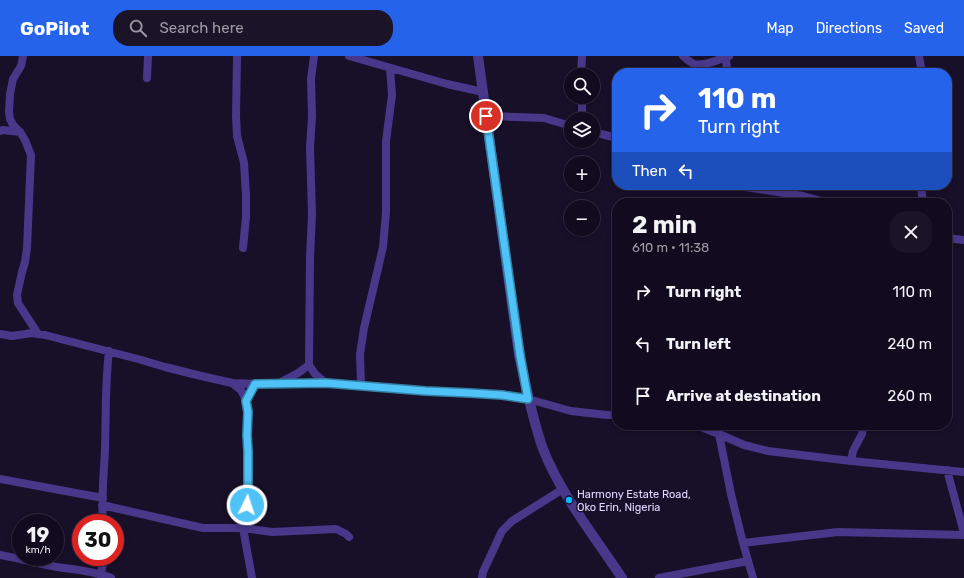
<!DOCTYPE html>
<meta charset="utf-8">
<style>
body{margin:0;font-family:Rubik,sans-serif;background:#1b1428;color:#f1f3f6;height:100vh;display:flex;flex-direction:column;font-size:15px;white-space:nowrap}
*{box-sizing:border-box;margin:0}
p{font-size:13px;color:#9c9ba4}
.icon{flex:none;width:22px;height:22px;fill:none;stroke:currentColor;stroke-width:2;stroke-linecap:round;stroke-linejoin:round}
.map{position:relative;flex:1;overflow:hidden}
.details{position:absolute;left:612px;top:142px;width:340px;height:232px;display:flex;flex-direction:column;background:#120b1f;border-radius:16px;box-shadow:0 2px 6px #0003,0 0 0 1px #312b3d}
.details>*{flex:none}
.top-card{position:absolute;left:612px;top:12px;width:340px;height:122px;border-radius:16px;box-shadow:0 2px 6px #0003,0 0 0 1px #312b3d;background:#2563eb;color:#fff;overflow:hidden}
.tools{position:absolute;left:564px;top:12px;display:grid;gap:8px}
.tools a{display:grid;place-items:center;width:36px;height:36px;border-radius:50%;background:#120b1f;box-shadow:0 2px 6px #0003,0 0 0 1px #312b3d;font-size:20px}
.speed{position:absolute;left:12px;top:458px;display:flex;gap:8px;font-size:20px;font-weight:700;text-align:center}
.speed>*{display:grid;place-content:center;width:52px;height:52px;border-radius:50%;background:#120b1f;box-shadow:0 2px 6px #0003,0 0 0 1px #312b3d;line-height:1}
.speed small{font-size:10px;font-weight:400}
.speed .limit{border:6px solid #d22;background:#fff;color:#111}
.pin{position:absolute;display:grid;place-items:center;width:34px;height:34px;color:#fff;margin:-17px;border:2px solid #fff;border-radius:50%;box-shadow:0 1px 4px #0007}
.me{position:absolute;width:44px;margin:-22px;rotate:4deg;stroke-linejoin:round;filter:drop-shadow(0 0 3px #0008)}
.turn{display:flex;align-items:center;gap:14px;height:84px;padding:0 20px;font-size:18px}
.turn .icon{width:52px;height:52px;stroke-width:2.5}
.turn b{display:block;font-size:28px;line-height:34px}
.then{display:flex;align-items:center;height:38px;padding:0 20px;background:#0003;gap:8px;font-size:15px}
.round{display:grid;place-items:center;flex:none;width:42px;height:42px;border-radius:16px;background:#1b1428}
.summary{display:flex;align-items:center;justify-content:space-between;height:68px;padding:0 20px}
h1{font-size:24px;font-weight:700;line-height:30px}
ul{padding:0;list-style:none}
li{display:flex;align-items:center;gap:12px;height:52px;padding:0 20px}
li div{flex:1}
li b{display:block;font-size:15px}
li em{font-style:normal}
header{display:flex;align-items:center;gap:24px;box-sizing:border-box;height:56px;padding:0 20px;background:#2563eb;color:#fff}
header strong{font-size:19px}
nav{display:flex;gap:22px;margin-inline-start:auto;font-size:14px}
.search{width:280px;height:36px;background:#1b1428;display:flex;align-items:center;gap:10px;box-sizing:border-box;padding:0 14px;border-radius:16px;color:#9c9ba4;font-size:15px}
.map>svg:first-child{display:block}
.lines{fill:none;stroke-linecap:round;stroke-linejoin:round}
.minor{stroke:#49378a;stroke-width:8}
.tertiary{stroke:#49378a;stroke-width:10}
.route-casing{stroke:#337fa1;stroke-width:10}
.route{stroke:#4fc3f7;stroke-width:7}
.poi-dot{fill:#03b9ff;stroke:#180f29;stroke-width:1.5}
.labels{text-anchor:middle;stroke-width:3;stroke-linejoin:round;paint-order:stroke}
.poi-label{font-size:11px;fill:#e3d7ff;stroke:#180f29;text-anchor:start}
</style>
<header>
<strong>GoPilot</strong>
<div class="search"><svg class="icon" aria-label="search" viewBox="0 0 24 24"><circle cx="10" cy="10" r="6"/><path d="M15 15l6 6"/></svg>Search here</div>
<nav><a>Map</a><a>Directions</a><a>Saved</a></nav>
</header>
<div class="map">
<svg width="964" height="522" viewBox="0 0 964 522">
<rect width="100%" height="100%" fill="#180f29"/>
<g class="lines">
<path class="minor" d="M23,0L21,10L13,23L10,38L9,56L10,63L13,69L20,76L25,84L31,99L27,192L25,206L22,216L17,239L18,247L38,278
M237,0L236,60L237,80L244,107L246,139V161L243,192
M314,0L311,23L312,60L310,92L312,158L310,202L309,309L315,318L326,327
M349,0L447,28L483,36
M683,0C686,3 690,6 694,8C703,11 720,3 729,0
M919,0L922,17
M726,1L727,17
M581,19L582,0
M147,22L148,0
M582,41V63
M486,60L544,62L571,70
M0,75L3,74L20,76
M593,76L617,82
M740,129L746,131L803,140L818,144L825,147
M921,129L923,147
M947,182L964,184
M0,278L12,280L32,277L45,279L138,303L165,311L197,319L232,327L264,328L279,327H326L426,335L502,339L528,343L571,355L607,359H617
M281,326L298,317L309,309
M232,327L241,334L244,340L246,345L248,356L247,379L248,395V438L243,472L252,522
M361,330L360,298L364,272L383,191L386,156V85L392,39L390,12
M246,345L255,328
M692,369L698,370L719,378L744,389L768,395L851,405L964,416
M719,378L731,438L743,487L753,522
M851,405L853,395L862,378L863,369
M947,414L964,477
M0,423L103,442
M102,449L203,472H243L272,476L336,473L346,478L349,481
M103,467C101,443 104,418 105,393C106,361 105,328 109,295
M743,487L838,476L964,479
M0,499C18,502 35,507 52,510C72,514 92,514 111,522
M102,522L101,518L104,501
M482,522L483,516L502,475L512,465L563,433
M659,522L748,505"/>
<path class="tertiary" d="M478,0L519,299C526,330 532,362 543,393C561,439 595,481 622,522"/>
</g>
<g class="lines">
<g class="route-casing">
<path id="route" d="M247,449L248,438V395L247,379L248,356L246,345L255,328L326,327L426,335L470,337L502,339L528,343L520,299L486,60"/>
</g>
<use href="#route" class="route"/>
</g>
<circle class="poi-dot" cx="569" cy="444" r="4"/>
<g class="labels">
<g class="poi-label">
<text x="577" y="442">Harmony Estate Road,<tspan x="577" dy="13">Oko Erin, Nigeria</tspan></text>
</g>
</g>
</svg>
<div class="tools">
<a><svg class="icon" aria-label="search" viewBox="0 0 24 24"><circle cx="10" cy="10" r="6"/><path d="M15 15l6 6"/></svg></a>
<a><svg class="icon" aria-label="layers" viewBox="0 0 24 24"><path d="M12 4l9 5-9 5-9-5zM3 14l9 5 9-5"/></svg></a>
<a>+</a>
<a>−</a>
</div>
<div class="speed"><div>19<small>km/h</small></div><div class="limit">30</div></div>
<div class="pin" style="left:486px;top:60px;background:#d93025"><svg class="icon" aria-label="arrive" viewBox="0 0 24 24"><path d="M6 21V4h12l-3 4 3 4H6"/></svg></div>
<svg class="me" style="left:247px;top:449px" viewBox="-20 -20 40 40"><circle r="17" fill="#4fc3f7" stroke="#fff" stroke-width="3"/><path d="M0-11L8 9 0 5-8 9z" fill="#fff"/></svg>
<div class="top-card">
<div class="turn"><svg class="icon" aria-label="right" viewBox="0 0 24 24"><path d="M7 20v-9h11M14 6l5 5-5 5"/></svg><div><b>110 m</b>Turn right</div></div>
<div class="then">Then<svg class="icon" aria-label="left" viewBox="0 0 24 24"><path d="M17 20v-9H6M10 6l-5 5 5 5"/></svg></div>
</div>
<section class="details">
<div class="summary"><div><h1>2 min</h1><p>610 m · 11:38</p></div><a class="round"><svg class="icon" aria-label="close" viewBox="0 0 24 24"><path d="M6 6l12 12M18 6L6 18"/></svg></a></div>
<ul>
<li><svg class="icon" aria-label="right" viewBox="0 0 24 24"><path d="M7 20v-9h11M14 6l5 5-5 5"/></svg><div><b>Turn right</b></div><em>110 m</em></li>
<li><svg class="icon" aria-label="left" viewBox="0 0 24 24"><path d="M17 20v-9H6M10 6l-5 5 5 5"/></svg><div><b>Turn left</b></div><em>240 m</em></li>
<li><svg class="icon" aria-label="arrive" viewBox="0 0 24 24"><path d="M6 21V4h12l-3 4 3 4H6"/></svg><div><b>Arrive at destination</b></div><em>260 m</em></li>
</ul>
</section>
</div>
